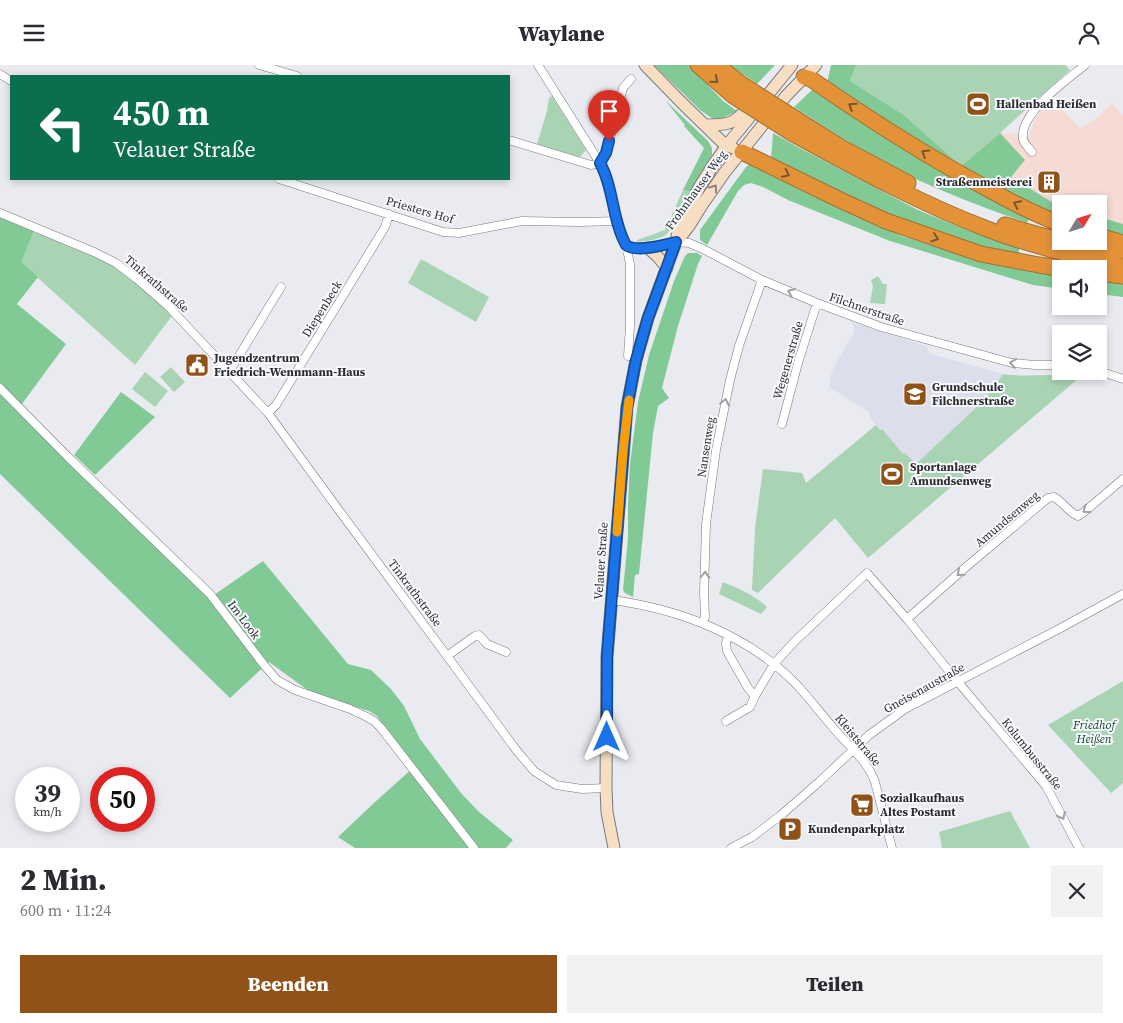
<!DOCTYPE html>
<html lang="de">
<meta charset="utf-8">
<style>
body{margin:0;font-family:"Source Serif 4",serif;background:#f2f2f3;color:#2b2b33;height:100vh;display:flex;flex-direction:column;font-size:19px;white-space:nowrap}
*{box-sizing:border-box;margin:0}
p{font-size:16px;color:#7c7c81}
.icon{flex:none;width:28px;height:28px;fill:none;stroke:currentColor;stroke-width:2;stroke-linecap:round;stroke-linejoin:round}
.map{position:relative;height:783px;overflow:hidden}
.sheet{display:flex;flex-direction:column;background:#fff;flex:1}
.sheet>*{flex:none}
.banner{position:absolute;left:10px;top:10px;width:500px;height:105px;border-radius:0px;box-shadow:0 2px 8px #0003;background:#0b6e4f;color:#fff;overflow:hidden}
.needle{width:32px;rotate:52deg}
.fabs{position:absolute;left:1052px;top:130px;display:grid;gap:10px}
.fabs a{display:grid;place-items:center;width:55px;height:55px;border-radius:0px;background:#fff;box-shadow:0 2px 8px #0003;font-size:25px}
.speed{position:absolute;left:15px;top:702px;display:flex;gap:10px;font-size:25px;font-weight:700;text-align:center}
.speed>*{display:grid;place-content:center;width:65px;height:65px;border-radius:50%;background:#fff;box-shadow:0 2px 8px #0003;line-height:1}
.speed small{font-size:12px;font-weight:400}
.speed .limit{border:8px solid #d22;background:#fff;color:#111}
.pin{position:absolute;display:grid;place-items:center;width:42px;height:42px;color:#fff;margin:-51px -21px;border-radius:50% 50% 50% 0;rotate:-45deg;box-shadow:0 0 5px #0007}
.pin .icon{rotate:45deg}
.me{position:absolute;width:55px;margin:-28px;rotate:0deg;stroke-linejoin:round;filter:drop-shadow(0 0 4px #0008)}
.turn{display:flex;align-items:center;gap:18px;height:105px;padding:0 20px;font-size:22px}
.turn .icon{width:65px;height:65px;stroke-width:2.5}
.turn b{display:block;font-size:35px;line-height:42px}
.round{display:grid;place-items:center;flex:none;width:52px;height:52px;border-radius:0px;background:#f2f2f3}
.summary{display:flex;align-items:center;justify-content:space-between;height:85px;padding:0 20px}
h1{font-size:30px;font-weight:800;line-height:38px}
.cta{display:flex;gap:10px;margin-top:auto;padding:10px 20px}
.cta a{flex:1;height:58px;border-radius:0px;background:#915218;color:#fff;font-size:20px;font-weight:800;line-height:58px;text-align:center}
.cta a+a{background:#f2f2f3;color:#2b2b33}
header{display:flex;justify-content:space-between;align-items:center;height:65px;padding:0 20px;background:#fff;font-size:22px;font-weight:800}
.map>svg:first-child{display:block}
.commercial{fill:#f5dbd4}
.built{fill:#dcdfeb}
.green{fill:#a9d4b3}
.forest{fill:#82ca95}
.lines{fill:none;stroke-linecap:round;stroke-linejoin:round}
.minor-casing{stroke:#78797d;stroke-width:9}
.secondary-casing{stroke:#78797d;stroke-width:13}
.motorway-casing{stroke:#a36f34;stroke-width:17}
.minor{stroke:#fff;stroke-width:8}
.secondary{stroke:#f7dec3;stroke-width:11}
.motorway{stroke:#e39237;stroke-width:15}
.motorway-bridge-casing{stroke:#a36f34;stroke-width:17;stroke-linecap:butt}
.motorway-bridge{stroke:#e39237;stroke-width:15}
.oneway{stroke:#765532}
.oneway2{stroke:#928679}
.oneway3{stroke:#a0a0a1}
.route-casing{stroke:#114b97;stroke-width:12}
.route{stroke:#1a73e8;stroke-width:9}
.slow{stroke:#f59e0b;stroke-width:9}
.labels{text-anchor:middle;stroke-width:4;stroke-linejoin:round;paint-order:stroke}
.poi-label{font-size:12px;font-weight:bold;fill:#2d2d2f;stroke:#f7f9fe;text-anchor:start}
.street-label{font-size:12px;fill:#2d2d2f;stroke:#f7f9fe}
.park-label{font-size:12px;font-style:italic;fill:#104624;stroke:#f7f9fe}
</style>
<header><svg class="icon" aria-label="menu" viewBox="0 0 24 24"><path d="M4 6h16M4 12h16M4 18h16"/></svg>Waylane<svg class="icon" aria-label="person" viewBox="0 0 24 24"><circle cx="12" cy="8" r="4"/><path d="M4 21q1-7 8-7t8 7"/></svg></header>
<div class="map">
<svg width="1123" height="783" viewBox="0 0 1123 783">
<rect width="100%" height="100%" fill="#eaebf0"/>
<path class="commercial" d="M1052,35L1080,63L1098,52L1112,38L1123,50V159L1099,152V139H1061V141L961,101L1000,68L1030,70L1031,65L1034,56L1041,45Z"/>
<path class="built" d="M850,257L926,281L931,289L1003,309L983,336L916,400L905,388L904,390L870,353L869,347L829,322L831,309L834,302L854,267V261Z"/>
<path class="green" d="M856,0H1065L1070,5L1000,68L961,101L904,50L850,16Z
M552,31L586,85L580,92L537,79L547,46L549,33Z
M683,125L690,127C684,139 676,164 664,171C656,175 646,176 637,177V175L665,165Z
M34,166L100,192L125,208L172,251L135,300L20,197Z
M421,194L489,232L476,257L408,218Z
M878,211L883,219H887L885,239L870,238L873,221L871,215Z
M171,302L185,317L174,327L160,312Z
M145,307L168,326L155,342L132,324Z
M1003,309C1029,313 1055,307 1080,312L868,493L835,453L758,528L752,525L755,463L763,404L802,408L806,418L876,360L880,365L882,364L903,389L905,388L916,399L983,336Z
M723,517C740,524 754,530 767,542L761,549L719,529Z
M1123,616V718L1111,728L1048,660Z
M1010,746L1030,783H942L939,767Z"/>
<path class="forest" d="M654,0H689L723,36L737,46L725,52V55L713,54L700,45Z
M724,0H775L757,19L738,6Z
M831,0H856L850,16L904,50L961,101L1000,68L1025,95L1011,112L1055,139L1061,141V151L1002,126L972,109L827,18Z
M814,23L871,64L968,122L1031,149L1027,158C987,144 948,129 909,111C869,91 831,66 794,42Z
M665,35L708,76L712,83V90L690,127L683,125L704,83L684,61L685,60Z
M773,68L796,81L918,145L969,166L1019,183V192L987,186L905,159L771,94Z
M751,98L820,134L902,171L982,196L1061,207V224L1033,220L890,176L788,135L763,122L751,118L744,120L738,126L707,180L700,175V165L746,102Z
M0,152L34,166L21,197L38,212L17,239L66,279L19,343L214,530L263,496L348,599L371,605L391,624L404,641L420,674L461,728L478,746L513,775L506,783H355L338,772L375,737L414,702L377,651L369,646L313,629L269,597L230,633L0,409Z
M1099,152L1123,159V171L1099,163Z
M688,188H697L702,191L698,199L678,261L662,323L669,333L658,341L653,368L639,509L635,510L633,532L625,528L623,525L628,473V439L630,399L638,337L649,290L674,216L685,191Z
M1099,213L1123,217V232L1099,229Z
M121,327L155,352L95,410L74,390Z"/>
<g class="lines">
<g class="minor-casing">
<path id="minor" d="M259,0L297,11
M538,0L605,106L623,176L626,180L634,184L648,183L676,177L689,178L703,184L762,215L817,238L881,262L1012,298L1035,300H1061
M0,9L11,16
M509,75L591,100L600,98
M1032,87C1029,83 1024,79 1023,74C1019,48 1067,15 1085,0
M600,98L606,89L623,23L631,14
M279,114L443,167L459,168L522,156L580,157L618,156
M0,148L94,187L116,198L137,214L168,241L268,348L338,444L447,591L517,686L534,706L556,720L582,724L606,723
M628,291L630,261V199L628,189L629,183
M229,306L234,299L281,222
M1099,306L1123,314
M0,323L68,392L210,529L264,600L277,615L295,625L350,644L365,651L374,656L381,663L474,783
M268,348L276,340L385,162L389,149
M782,359L798,298L817,238
M612,535C679,544 748,570 796,619C810,634 822,650 836,666C849,681 868,697 875,717L892,783
M907,554L966,502L1048,433L1054,432C1063,437 1068,447 1078,451L1084,447L1123,414
M702,558L705,552L704,528L706,459L716,385L730,315L739,281L762,215
M447,591L475,571L479,570L487,579L506,587
M755,631L774,599L794,577L867,508L907,554L953,611L1046,721L1079,783
M726,656L750,642L755,631L748,623L727,586L726,578L728,570
M731,783L752,772L780,751L819,717L869,670L905,644L1057,565L1123,529"/>
</g>
<g class="secondary-casing">
<path id="secondary" d="M645,0L680,36L722,77L733,83
M705,60C727,60 734,60 748,42
M679,174L689,161L702,140L725,107L786,31L816,0
M648,183L658,192L667,203
M614,783L607,747L606,723L607,592L627,342L636,295L648,253L676,177L679,162L700,121L714,99L727,80L792,0"/>
</g>
<g class="motorway-casing">
<path id="motorway" d="M698,0L732,30
M717,0L741,19
M804,12L811,14C867,53 925,90 986,123C1010,136 1035,150 1061,159
M796,54L842,83L908,118
M790,67C854,102 919,138 987,164C1031,181 1078,191 1123,202
M742,87L838,134L886,156L981,189L1039,200L1065,204
M1005,160L1039,170L1061,175
M1099,171L1123,178
M1068,176L1101,184L1123,186
M1099,208L1123,211"/>
</g>
<use href="#minor" class="minor"/>
<use href="#secondary" class="secondary"/>
<use href="#motorway" class="motorway"/>
<g class="motorway-bridge-casing">
<path id="motorway-bridge" d="M741,19L796,54
M732,30L790,67"/>
</g>
<use href="#motorway-bridge" class="motorway-bridge"/>
</g>
<defs><path id="oneway-chevron" d="M-2-3.5L2.5 0L-2 3.5" fill="none" stroke-width="1.6" stroke-linecap="round" stroke-linejoin="round" transform="scale(1.25)"/></defs>
<g class="oneway">
<use href="#oneway-chevron" transform="translate(715 15) rotate(40)"/>
<use href="#oneway-chevron" transform="translate(852 41) rotate(-147)"/>
<use href="#oneway-chevron" transform="translate(925 88) rotate(-148)"/>
<use href="#oneway-chevron" transform="translate(786 109) rotate(26)"/>
<use href="#oneway-chevron" transform="translate(1017 139) rotate(-154)"/>
<use href="#oneway-chevron" transform="translate(935 173) rotate(19)"/>
</g>
<use class="oneway2" href="#oneway-chevron" transform="translate(714 123) rotate(-55)"/>
<g class="oneway3">
<use href="#oneway-chevron" transform="translate(791 227) rotate(-157)"/>
<use href="#oneway-chevron" transform="translate(1013 298) rotate(-171)"/>
<use href="#oneway-chevron" transform="translate(725 337) rotate(-78)"/>
<use href="#oneway-chevron" transform="translate(1086 445) rotate(144)"/>
<use href="#oneway-chevron" transform="translate(960 508) rotate(139)"/>
<use href="#oneway-chevron" transform="translate(705 510) rotate(-88)"/>
<use href="#oneway-chevron" transform="translate(1062 751) rotate(63)"/>
</g>
<g class="lines">
<g class="route-casing">
<path id="route" d="M607,672V592L627,342L636,295L648,253L676,177C663,180 637,188 626,180C612,155 614,123 600,98L606,88L609,76"/>
</g>
<use href="#route" class="route"/>
<path class="slow" d="M617,467L623,386L629,335"/>
</g>
<defs>
<g id="stadium-square" transform="scale(1.25)"><rect x="-9" y="-9" width="18" height="18" rx="4" fill="#915218" stroke="#f7f9fe"/><path d="M0-5a6.5 5 0 1 0 0 10a6.5 5 0 1 0 0-10ZM-3.5-1.8h7v3.6h-7Z" fill="#fff"/></g>
<g id="building-square" transform="scale(1.25)"><rect x="-9" y="-9" width="18" height="18" rx="4" fill="#915218" stroke="#f7f9fe"/><path d="M-4-6H4V6H1V3H-1V6H-4ZM-2.5-4.3h1.7v1.8h-1.7ZM.8-4.3h1.7v1.8H.8ZM-2.5-1h1.7V.8h-1.7ZM.8-1h1.7V.8H.8Z" fill="#fff"/></g>
<g id="civic-square" transform="scale(1.25)"><rect x="-9" y="-9" width="18" height="18" rx="4" fill="#915218" stroke="#f7f9fe"/><path d="M-.6-6.5H3V-4.5H.6V-3L4-1V1h2V6H-6V1h2V-1L-.6-3ZM-1.2 2.5V6h2.4V2.5Z" fill="#fff"/></g>
<g id="school-square" transform="scale(1.25)"><rect x="-9" y="-9" width="18" height="18" rx="4" fill="#915218" stroke="#f7f9fe"/><path d="M0-5L7-2L0 1L-7-2ZM-4 1L0 2.5L4 1V4Q0 6-4 4Z" fill="#fff"/></g>
<g id="supermarket-square" transform="scale(1.25)"><rect x="-9" y="-9" width="18" height="18" rx="4" fill="#915218" stroke="#f7f9fe"/><path d="M-6-5.5h2.5l.6 2H6L4.5 2H-2.5L-4.4-4H-6ZM-1.5 3.2a1.3 1.3 0 1 0 .1 0ZM3 3.2a1.3 1.3 0 1 0 .1 0Z" fill="#fff"/></g>
<g id="parking-square" transform="scale(1.25)"><rect x="-9" y="-9" width="18" height="18" rx="4" fill="#915218" stroke="#f7f9fe"/><path d="M-3.5-5.5H1a3.5 3.5 0 0 1 0 7H-1V5.5H-3.5ZM-1-3.4V-.6H.8a1.4 1.4 0 0 0 0-2.8Z" fill="#fff"/></g>
</defs>
<g fill-rule="evenodd">
<use href="#stadium-square" x="978" y="39"/>
<use href="#building-square" x="1049" y="117"/>
<use href="#civic-square" x="197" y="300"/>
<use href="#school-square" x="915" y="329"/>
<use href="#stadium-square" x="892" y="409"/>
<use href="#supermarket-square" x="862" y="740"/>
<use href="#parking-square" x="790" y="764"/>
</g>
<g class="labels">
<g class="poi-label">
<text x="996" y="43">Hallenbad Heißen</text>
<text x="1032" y="121" text-anchor="end">Straßenmeisterei</text>
<text x="214" y="297">Jugendzentrum<tspan x="214" dy="14">Friedrich-Wennmann-Haus</tspan></text>
<text x="932" y="326">Grundschule<tspan x="932" dy="14">Filchnerstraße</tspan></text>
<text x="910" y="406">Sportanlage<tspan x="910" dy="14">Amundsenweg</tspan></text>
<text x="880" y="737">Sozialkaufhaus<tspan x="880" dy="14">Altes Postamt</tspan></text>
<text x="808" y="768">Kundenparkplatz</text>
</g>
<g class="street-label">
<text transform="translate(696 125) rotate(-54)" y="4">Frohnhauser Weg</text>
<text transform="translate(420 145) rotate(16)" y="4">Priesters Hof</text>
<text transform="translate(157 219) rotate(41)" y="4">Tinkrathstraße</text>
<text transform="translate(322 244) rotate(-58)" y="4">Diepenbeck</text>
<text transform="translate(867 244) rotate(19)" y="4">Filchnerstraße</text>
<text transform="translate(788 295) rotate(-74)" y="4">Wegenerstraße</text>
<text transform="translate(706 382) rotate(-81)" y="4">Nansenweg</text>
<text transform="translate(1007 454) rotate(-40)" y="4">Amundsenweg</text>
<text transform="translate(601 496) rotate(-86)" y="4">Velauer Straße</text>
<text transform="translate(415 528) rotate(53)" y="4">Tinkrathstraße</text>
<text transform="translate(244 555) rotate(53)" y="4">Im Look</text>
<text transform="translate(924 623) rotate(-29)" y="4">Gneisenaustraße</text>
<text transform="translate(858 675) rotate(50)" y="4">Kleiststraße</text>
<text transform="translate(1032 689) rotate(51)" y="4">Kolumbusstraße</text>
</g>
<g class="park-label">
<text x="1094" y="664">Friedhof<tspan x="1094" dy="14">Heißen</tspan></text>
</g>
</g>
</svg>
<div class="fabs">
<a><svg class="needle" viewBox="-14 -14 28 28"><path d="M0-13l5 13h-10z" fill="#e53935"/><path d="M0 13l5-13h-10z" fill="#7c7c81"/></svg></a>
<a><svg class="icon" aria-label="sound" viewBox="0 0 24 24"><path d="M4 9h4l5-4v14l-5-4H4zM17 9q2 3 0 6"/></svg></a>
<a><svg class="icon" aria-label="layers" viewBox="0 0 24 24"><path d="M12 4l9 5-9 5-9-5zM3 14l9 5 9-5"/></svg></a>
</div>
<div class="speed"><div>39<small>km/h</small></div><div class="limit">50</div></div>
<div class="pin" style="left:609px;top:76px;background:#d93025"><svg class="icon" aria-label="arrive" viewBox="0 0 24 24"><path d="M6 21V4h12l-3 4 3 4H6"/></svg></div>
<svg class="me" style="left:607px;top:672px" viewBox="-20 -20 40 40"><path d="M0-17L14 15 0 8-14 15z" fill="#1a73e8" stroke="#fff" stroke-width="4"/></svg>
<div class="banner">
<div class="turn"><svg class="icon" aria-label="left" viewBox="0 0 24 24"><path d="M17 20v-9H6M10 6l-5 5 5 5"/></svg><div><b>450 m</b>Velauer Straße</div></div>
</div>
</div>
<section class="sheet">
<div class="summary"><div><h1>2 Min.</h1><p>600 m · 11:24</p></div><a class="round"><svg class="icon" aria-label="close" viewBox="0 0 24 24"><path d="M6 6l12 12M18 6L6 18"/></svg></a></div>
<div class="cta"><a>Beenden</a><a>Teilen</a></div>
</section>
